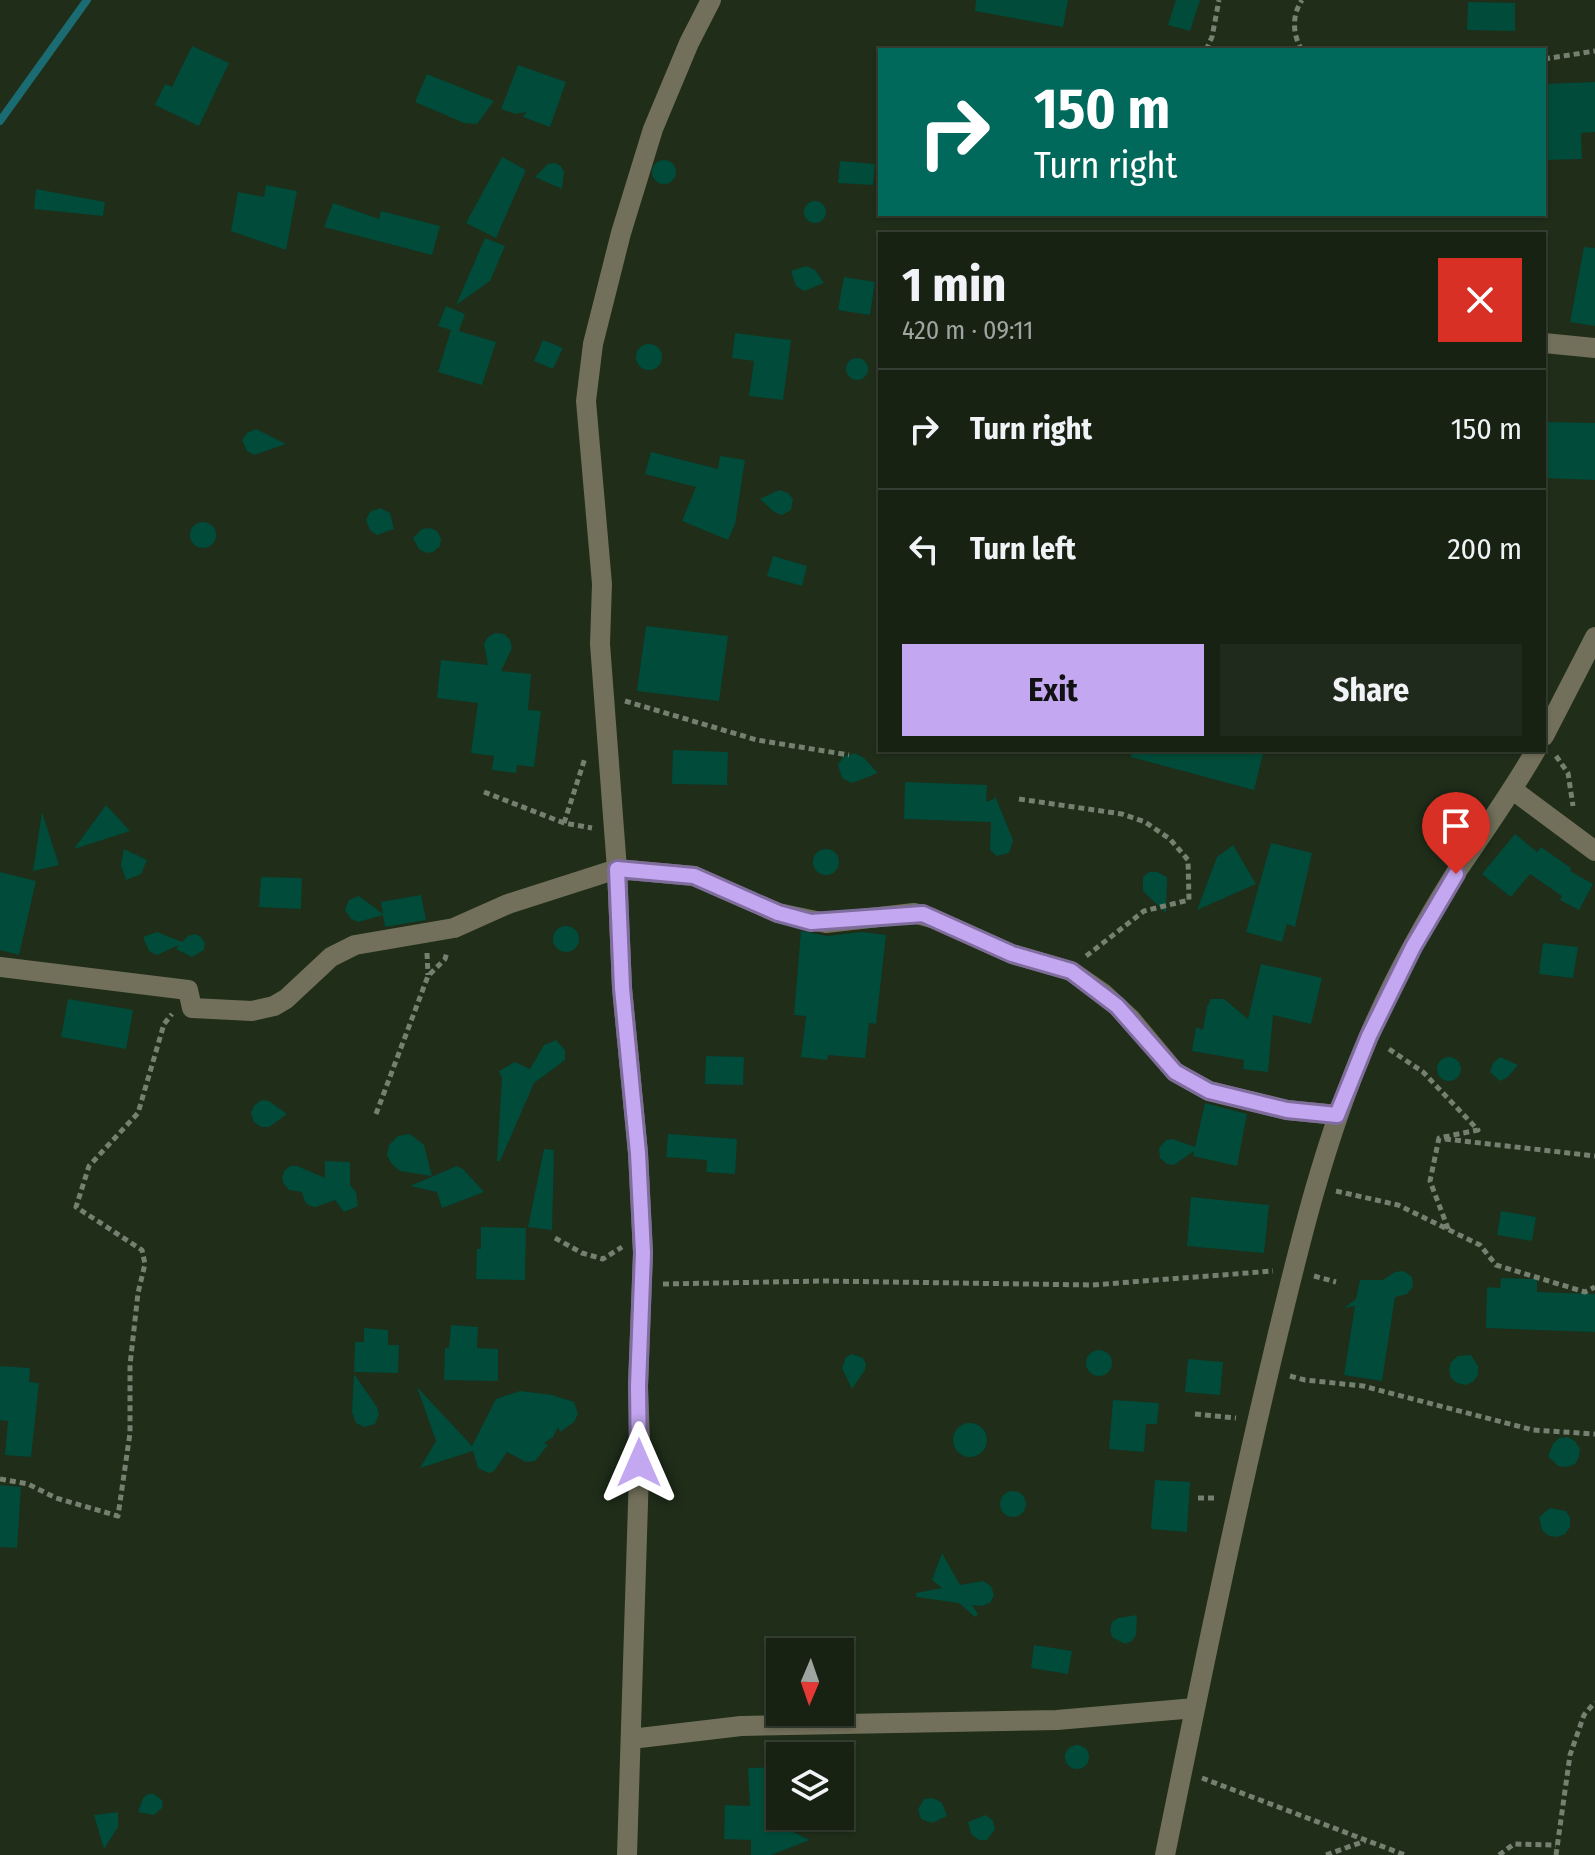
<!DOCTYPE html>
<meta charset="utf-8">
<style>
body{margin:0;font-family:"Fira Sans Condensed",sans-serif;background:#202a1c;color:#f1f3f6;height:100vh;display:flex;flex-direction:column;font-size:30px;white-space:nowrap}
*{box-sizing:border-box;margin:0}
p{font-size:26px;color:#9ea4a0}
.icon{flex:none;width:44px;height:44px;fill:none;stroke:currentColor;stroke-width:2;stroke-linecap:round;stroke-linejoin:round}
.map{position:relative;flex:1;overflow:hidden}
.panel{position:absolute;left:878px;top:232px;width:668px;height:520px;display:flex;flex-direction:column;background:#172213;border-radius:0px;box-shadow:0 2px 6px #0004,0 0 0 2px #363f33}
.panel>*{flex:none}
.hud{position:absolute;left:878px;top:48px;width:668px;height:168px;border-radius:0px;box-shadow:0 2px 6px #0004,0 0 0 2px #363f33;background:#00695c;color:#fff;overflow:hidden}
.needle{width:52px;rotate:182deg}
.buttons{position:absolute;left:766px;top:1638px;display:grid;gap:16px}
.buttons a{display:grid;place-items:center;width:88px;height:88px;border-radius:0px;background:#172213;box-shadow:0 2px 6px #0004,0 0 0 2px #363f33;font-size:40px}
.pin{position:absolute;display:grid;place-items:center;width:68px;height:68px;color:#fff;margin:-82px -34px;border-radius:50% 50% 50% 0;rotate:-45deg;box-shadow:0 0 8px #0007}
.pin .icon{rotate:45deg}
.me{position:absolute;width:88px;margin:-44px;rotate:0deg;stroke-linejoin:round;filter:drop-shadow(0 0 6px #0008)}
.turn{display:flex;align-items:center;gap:28px;height:168px;padding:0 24px;font-size:36px}
.turn .icon{width:104px;height:104px;stroke-width:2.5}
.turn b{display:block;font-size:56px;line-height:68px}
.round{display:grid;place-items:center;flex:none;width:84px;height:84px;border-radius:0px;background:#202a1c}
.overview{display:flex;align-items:center;justify-content:space-between;height:136px;padding:0 24px}
h1{font-size:48px;font-weight:700;line-height:60px}
.button{display:flex;gap:16px;margin-top:auto;padding:16px 24px}
.button a{flex:1;height:92px;border-radius:0px;background:#c4a7f1;color:#111;font-size:32px;font-weight:700;line-height:92px;text-align:center}
.button a+a{background:#202a1c;color:#f1f3f6}
ul{padding:0;list-style:none}
li{display:flex;align-items:center;gap:24px;height:120px;padding:0 24px;border-top:2px solid #363f33}
li div{flex:1}
li b{display:block;font-size:30px}
li em{font-style:normal}
.map>svg:first-child{display:block}
.lines{fill:none;stroke-linecap:round;stroke-linejoin:round}
.stream{stroke:#1b6b72;stroke-width:8}
.building{fill:#004b39}
.path{stroke:#758070;stroke-width:5;stroke-dasharray:6 4;stroke-linecap:butt}
.minor{stroke:#72705a;stroke-width:20}
.route-casing{stroke:#7f6d9d;stroke-width:20}
.route{stroke:#c4a7f1;stroke-width:14}
</style>
<div class="map">
<svg width="1595" height="1855" viewBox="0 0 1595 1855">
<rect width="100%" height="100%" fill="#1f2d19"/>
<g class="lines">
<path class="stream" d="M0,121L87,0"/>
</g>
<path class="building" d="M976,0H1068L1063,27L975,11Z
M1176,0H1200L1190,31L1168,25Z
M1468,2L1515,3V31L1467,30Z
M192,46L229,63L199,126L155,105L165,84L172,87Z
M518,65L566,82L550,127L523,117L526,112L515,114L501,109Z
M427,74L494,101L477,124L464,123L415,102Z
M1595,82V132L1581,133L1582,159L1544,160V84Z
M502,157L526,170L496,238L466,223Z
M652 172a12 12 0 1 1 24 0a12 12 0 1 1-24 0Z
M840,161L875,164L873,185L838,183Z
M555,163L561,166L564,172L562,189L535,177L548,164Z
M266,185L297,191L286,250L231,231L238,192L264,197Z
M36,189L105,202L103,216L34,209Z
M804 212a11 11 0 1 1 22 0a11 11 0 1 1-22 0Z
M333,203L379,219L381,211L440,226L432,255L324,227Z
M485,238L505,246L490,281L456,305Z
M1584,247L1595,248V326L1570,322Z
M806,266L815,270L824,283L804,291L796,286L791,271Z
M844,277L875,282L870,315L838,310Z
M446,306L465,314L459,331L496,342L482,385L438,372L451,330L438,326Z
M735,333L791,340L783,400L749,396L754,361L732,358Z
M543,340L563,348L553,369L534,361Z
M636 357a13 13 0 1 1 26 0a13 13 0 1 1-26 0Z
M846 369a11 11 0 1 1 22 0a11 11 0 1 1-22 0Z
M1544,422L1595,423V480L1544,478Z
M256,429L286,444L254,455L247,451L242,440L247,433Z
M651,452L718,469L720,456L745,460L735,524L728,540L682,521L696,487L645,474Z
M779,490L788,493L793,499L791,510L782,515L774,512L760,499Z
M380,508L390,513L394,529L377,535L370,530L366,520L370,512Z
M190 535a13 13 0 1 1 26 0a13 13 0 1 1-26 0Z
M430,528L437,531L441,539L440,546L433,552L426,553L419,549L413,538L422,529Z
M773,556L807,566L802,586L767,576Z
M646,626L728,636L719,701L637,691Z
M495,633L504,634L510,640L512,648L501,671L531,674L528,710L541,711L534,767L517,765L516,773L492,770L494,756L471,753L478,703L437,698L441,660L488,665L484,644L488,637Z
M673,750L728,752L727,785L672,784Z
M1132,750H1264L1254,790L1131,757Z
M854,753L864,758L878,773L852,783L842,778L838,765L843,757Z
M905,782L987,785L986,802L994,799L995,796L1013,840L1009,853L997,856L990,850L991,822L904,819Z
M106,805L130,831L74,849Z
M42,812L59,865L33,871Z
M1515,834L1537,852L1541,847L1571,868L1570,871L1593,884L1579,910L1560,900L1562,896L1530,874L1511,897L1482,874Z
M1271,843L1312,853L1295,927L1287,924L1282,942L1246,932Z
M1233,845L1256,884L1197,910L1217,857Z
M124,849L147,860L141,874L126,880L121,865Z
M813 862a13 13 0 1 1 26 0a13 13 0 1 1-26 0Z
M0,872L36,881L19,955L0,950Z
M1149,872H1157L1167,877L1166,913L1143,891V877Z
M261,877L302,878L301,909L259,907Z
M421,895L426,920L385,927L383,915L358,922L350,918L345,910L349,900L359,896L383,914L381,902Z
M553 939a13 13 0 1 1 26 0a13 13 0 1 1-26 0Z
M801,931L827,936L862,932L886,935L876,1024L869,1023L865,1058L828,1055L827,1060L801,1057L806,1016L794,1015Z
M157,932L182,942L188,936L195,934L201,937L205,943L204,950L192,957L176,949L179,945L157,955L149,951L143,937Z
M1543,943L1578,947L1573,978L1539,974Z
M1261,964L1322,978L1311,1024L1273,1015L1268,1072L1243,1069L1244,1060L1192,1051L1196,1027L1203,1030L1207,1007L1211,999H1224L1248,1019Z
M68,999L133,1010L126,1049L61,1037Z
M556,1040L565,1050V1060L534,1083L500,1161H497L502,1079L499,1071L515,1062L530,1069L544,1045Z
M706,1056L744,1057L743,1085L705,1084Z
M1437 1069a12 12 0 1 1 24 0a12 12 0 1 1-24 0Z
M1500,1057L1518,1065L1508,1077L1500,1081L1490,1072L1493,1063Z
M261,1100L269,1101L287,1114L269,1127H261L254,1122L251,1113L254,1106Z
M1205,1103L1247,1114L1237,1166L1193,1156L1194,1151L1174,1165L1167,1164L1160,1158L1159,1148L1166,1140L1173,1139L1195,1147Z
M410,1134L424,1145L432,1176L400,1171L391,1163L387,1155L389,1145L398,1136Z
M668,1134L737,1139L735,1174L706,1172L707,1160L666,1157Z
M544,1149L554,1150L552,1230L528,1227Z
M325,1161L350,1162V1185L356,1192L358,1206L344,1212L335,1200L316,1207L310,1206L305,1202L302,1192L289,1190L284,1184L282,1178L284,1171L290,1166H297L325,1178Z
M457,1166L463,1169L484,1192L442,1208L437,1192L410,1186Z
M1191,1197L1269,1205L1264,1253L1187,1246Z
M1501,1211L1536,1217L1532,1241L1497,1235Z
M481,1227L526,1228L525,1280L476,1279L477,1249H481Z
M1404,1271L1412,1277L1413,1287L1407,1294L1395,1297L1382,1381L1344,1375L1355,1306L1344,1308L1356,1299L1360,1280H1383L1395,1272Z
M1501,1278L1537,1279V1292L1595,1294V1332L1486,1328L1487,1287L1500,1288Z
M451,1325L478,1327L477,1348L498,1349V1381L444,1380L445,1348H449Z
M364,1328L388,1330V1345H399L398,1373L354,1372L355,1342H364Z
M1086 1363a13 13 0 1 1 26 0a13 13 0 1 1-26 0Z
M852,1354L863,1358L866,1364L865,1370L852,1389L842,1368L846,1357Z
M1471,1355L1478,1366V1375L1473,1382L1465,1385L1457,1383L1451,1378L1449,1370L1451,1362L1458,1356Z
M1188,1359L1223,1362L1220,1395L1185,1392Z
M0,1366L30,1368L29,1382L39,1383L31,1457L5,1455L8,1421L0,1420Z
M354,1374L377,1407L379,1414L375,1424L364,1427L356,1423L352,1412Z
M417,1387L472,1446L496,1399L520,1391L552,1395L574,1402L578,1414L574,1422L560,1432L558,1427L553,1437L544,1443L548,1445L535,1461L526,1462L507,1452L494,1471L489,1473L478,1468L473,1451L420,1468L436,1441Z
M1113,1400L1159,1403L1157,1424H1146L1144,1452L1109,1449Z
M953 1440a17 17 0 1 1 34 0a17 17 0 1 1-34 0Z
M1568,1437L1575,1441L1580,1449L1579,1457L1575,1464L1567,1467L1558,1466L1548,1456L1553,1444L1559,1438Z
M1155,1480L1190,1482L1187,1532L1151,1529Z
M0,1485L21,1487L17,1548L0,1547Z
M1000 1504a13 13 0 1 1 26 0a13 13 0 1 1-26 0Z
M1550,1508L1566,1511L1570,1518V1527L1565,1534L1557,1537L1549,1536L1542,1530L1539,1517Z
M942,1553L960,1585L983,1581L991,1586L994,1595L990,1603L982,1606L972,1605L978,1614L975,1617L959,1603L916,1597V1593L942,1588L932,1580Z
M1137,1615L1136,1635L1132,1641L1125,1644L1112,1637L1110,1630L1112,1622L1118,1618Z
M1034,1645L1072,1651L1068,1674L1031,1668Z
M1065 1757a12 12 0 1 1 24 0a12 12 0 1 1-24 0Z
M780,1767V1826L810,1840L771,1855H751V1840L724,1839L725,1805L750,1806L748,1768Z
M148,1794H154L163,1801L162,1808L154,1815L138,1812L143,1798Z
M933,1798L942,1803L947,1816L932,1823L921,1819L918,1809L924,1799Z
M118,1812V1827L104,1849L94,1815Z
M986,1815L993,1821L995,1829L987,1840H979L971,1834L968,1822Z"/>
<g class="lines">
<path class="path" d="M1206,50L1212,37L1219,0
M1302,50C1292,34 1292,15 1302,0
M1544,59L1595,51
M625,701L757,740L849,755
M1556,756L1568,773L1573,806
M484,792L564,823L592,828
M1019,799L1122,814L1145,822L1170,839L1188,860L1189,900L1144,911L1085,957
M564,823L585,758
M427,953L428,975
M1389,1049L1423,1072L1478,1130L1439,1138L1430,1181L1449,1231
M376,1114L428,976L445,959L447,952
M1445,1139L1595,1156
M1336,1191L1398,1205L1480,1245L1496,1265L1585,1292L1595,1287
M555,1238L582,1253L603,1259L622,1247
M1314,1276L1336,1282
M663,1284L823,1281L1092,1285L1273,1271
M1290,1376L1305,1380L1363,1386L1533,1430L1595,1434
M1195,1414L1236,1418
M0,1479L28,1484L56,1498L118,1516L130,1433V1365L138,1293L145,1264L142,1250L76,1207L89,1166L138,1113L164,1024L172,1014
M1198,1498H1218
M1202,1778L1405,1855
M1326,1855L1365,1841
M1499,1855L1514,1844L1556,1845
M1556,1855L1570,1755L1584,1715L1595,1702"/>
<path class="minor" d="M1544,343L1595,348
M1544,736L1595,637
M1513,790L1595,851
M0,967L188,990L192,1008L252,1011L274,1006L286,999L331,957L355,945L454,928L508,904L617,869L694,876L778,913L826,923L914,913L932,918L1012,954L1071,971L1104,994L1130,1018L1175,1072L1209,1091L1287,1110L1337,1115
M631,1739L741,1726L1057,1720L1195,1708
M627,1855L640,1440L638,1386L643,1253L638,1153L622,988L617,869L600,644L602,584L586,401L593,344L621,233L653,129L689,43L711,0
M1165,1855C1198,1693 1231,1532 1269,1371C1296,1258 1322,1144 1369,1036C1393,980 1424,923 1457,871C1484,831 1512,792 1536,750"/>
</g>
<g class="lines">
<g class="route-casing">
<path id="route" d="M639,1463L638,1386L643,1253L638,1153L622,988L617,869L694,876L778,913L811,922L923,914L1012,954L1071,971L1117,1006L1175,1072L1209,1091L1287,1110L1337,1115L1369,1036L1413,947L1456,874"/>
</g>
<use href="#route" class="route"/>
</g>
</svg>
<div class="buttons">
<a><svg class="needle" viewBox="-14 -14 28 28"><path d="M0-13l5 13h-10z" fill="#e53935"/><path d="M0 13l5-13h-10z" fill="#9ea4a0"/></svg></a>
<a><svg class="icon" aria-label="layers" viewBox="0 0 24 24"><path d="M12 4l9 5-9 5-9-5zM3 14l9 5 9-5"/></svg></a>
</div>
<div class="pin" style="left:1456px;top:874px;background:#d93025"><svg class="icon" aria-label="arrive" viewBox="0 0 24 24"><path d="M6 21V4h12l-3 4 3 4H6"/></svg></div>
<svg class="me" style="left:639px;top:1463px" viewBox="-20 -20 40 40"><path d="M0-17L14 15 0 8-14 15z" fill="#c4a7f1" stroke="#fff" stroke-width="4"/></svg>
<div class="hud">
<div class="turn"><svg class="icon" aria-label="right" viewBox="0 0 24 24"><path d="M7 20v-9h11M14 6l5 5-5 5"/></svg><div><b>150 m</b>Turn right</div></div>
</div>
<section class="panel">
<div class="overview"><div><h1>1 min</h1><p>420 m · 09:11</p></div><a class="round" style="background:#d93025;color:#fff"><svg class="icon" aria-label="close" viewBox="0 0 24 24"><path d="M6 6l12 12M18 6L6 18"/></svg></a></div>
<ul>
<li><svg class="icon" aria-label="right" viewBox="0 0 24 24"><path d="M7 20v-9h11M14 6l5 5-5 5"/></svg><div><b>Turn right</b></div><em>150 m</em></li>
<li><svg class="icon" aria-label="left" viewBox="0 0 24 24"><path d="M17 20v-9H6M10 6l-5 5 5 5"/></svg><div><b>Turn left</b></div><em>200 m</em></li>
</ul>
<div class="button"><a>Exit</a><a>Share</a></div>
</section>
</div>
